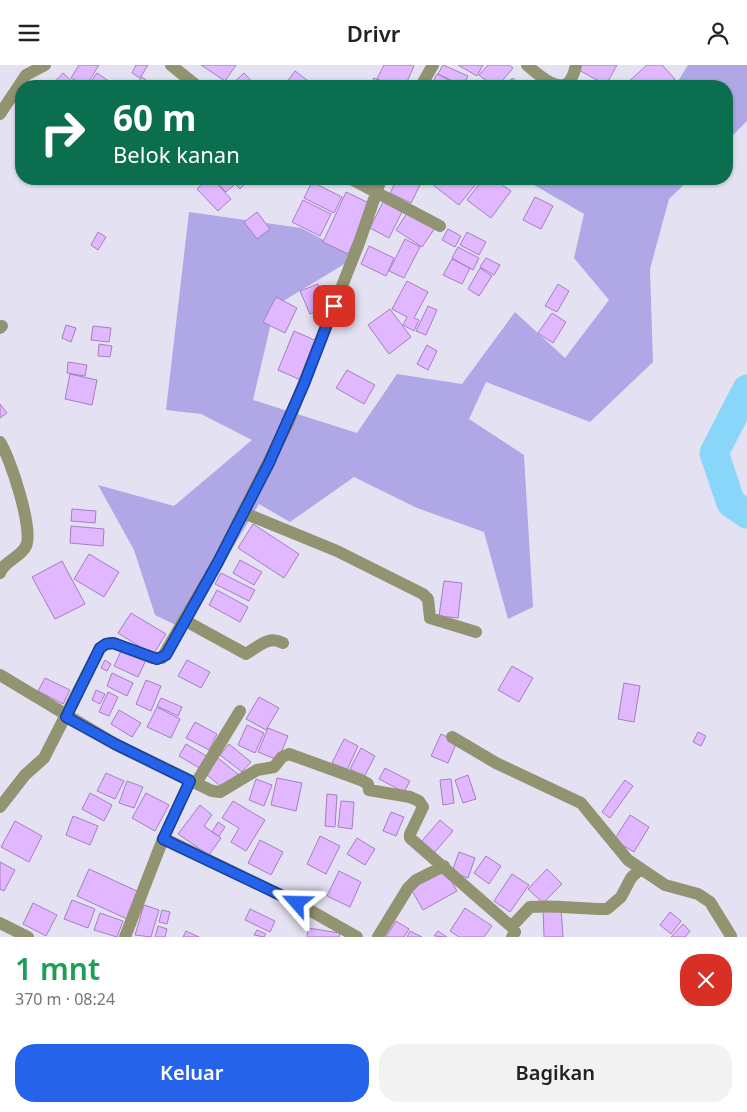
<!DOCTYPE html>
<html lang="id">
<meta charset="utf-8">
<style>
body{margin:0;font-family:"Noto Sans",sans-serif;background:#f2f2f2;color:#222;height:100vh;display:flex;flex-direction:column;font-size:19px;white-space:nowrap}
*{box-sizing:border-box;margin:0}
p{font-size:16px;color:#767676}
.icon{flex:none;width:28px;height:28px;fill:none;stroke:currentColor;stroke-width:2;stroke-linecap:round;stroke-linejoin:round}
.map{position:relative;height:872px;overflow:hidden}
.panel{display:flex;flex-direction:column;background:#fff;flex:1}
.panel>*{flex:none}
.banner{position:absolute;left:15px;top:15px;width:718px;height:105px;border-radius:20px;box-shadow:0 1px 4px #0004;background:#0b6e4f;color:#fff;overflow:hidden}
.pin{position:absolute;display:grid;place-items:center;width:42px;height:42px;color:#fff;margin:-21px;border-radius:10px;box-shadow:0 2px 8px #0006}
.me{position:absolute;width:55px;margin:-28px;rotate:295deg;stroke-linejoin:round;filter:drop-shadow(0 0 4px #0008)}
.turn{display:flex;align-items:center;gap:18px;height:105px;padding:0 15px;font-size:22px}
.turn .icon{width:65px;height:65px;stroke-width:2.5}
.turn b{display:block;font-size:35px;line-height:42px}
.round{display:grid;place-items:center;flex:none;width:52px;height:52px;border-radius:20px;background:#f2f2f2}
.head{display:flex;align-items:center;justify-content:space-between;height:85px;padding:0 15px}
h1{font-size:30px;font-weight:600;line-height:38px;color:#1e9e55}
.cta{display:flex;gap:10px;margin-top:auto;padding:10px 15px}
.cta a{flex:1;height:58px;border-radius:20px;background:#2563eb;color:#fff;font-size:20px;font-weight:600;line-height:58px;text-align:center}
.cta a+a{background:#f2f2f2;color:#222}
header{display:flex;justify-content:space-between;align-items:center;height:65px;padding:0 15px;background:#fff;font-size:22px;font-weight:600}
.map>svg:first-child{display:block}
.forest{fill:#b0a7e7}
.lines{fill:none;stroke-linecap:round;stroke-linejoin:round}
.river{stroke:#8ad6fb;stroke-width:29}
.building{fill:#e1b7ff;stroke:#a67ec2}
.minor{stroke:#919371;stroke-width:12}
.route-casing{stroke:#184099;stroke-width:12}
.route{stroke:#2563eb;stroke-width:9}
</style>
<header><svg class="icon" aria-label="menu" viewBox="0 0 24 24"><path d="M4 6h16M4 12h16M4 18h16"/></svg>Drivr<svg class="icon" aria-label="person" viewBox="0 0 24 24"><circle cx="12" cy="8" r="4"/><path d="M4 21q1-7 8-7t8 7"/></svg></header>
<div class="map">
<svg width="747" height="872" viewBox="0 0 747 872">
<rect width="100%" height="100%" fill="#e4e2f2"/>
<path class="forest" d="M688,0H747V56L726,77V21H675Z
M524,114H690L669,134L650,204L653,297L590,357L486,317L469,354L524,390L533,542L508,554L484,467L417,443L354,412L290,457L259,439L184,564L155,550L134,485L98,420L174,441L252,375L201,349L166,345L189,147L301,163L356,192L275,241L253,335L357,368L397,309L462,319L515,247L565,293L609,235L574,193L584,149Z"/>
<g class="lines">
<path class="river" d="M747,324L714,388L731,438L747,449"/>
</g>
<path class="building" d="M79,0H99L86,21L71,13Z
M136,0H148L140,13L132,8Z
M201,0H236L225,16Z
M384,0H412L414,1L405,21H394L377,14Z
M443,0L468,11L463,21L438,9Z
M458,0H483L477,11Z
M488,0H509L513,3L498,21H493L479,10Z
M580,0H617L606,20L577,4Z
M647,0H662L675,14L667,21H628L626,19Z
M295,6L315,21H284Z
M63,8L77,21H54L52,20Z
M97,8L113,19L112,21H88Z
M244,8L256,21H230Z
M437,9L461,21H431Z
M142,12L154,21H135Z
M374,13L391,21H370Z
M513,13L519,21H502Z
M207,114H213L231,134L218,146L197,124Z
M214,114H228L234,120L226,127Z
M230,114H250L240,124Z
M397,114H423L411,138L390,128Z
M438,114H480L459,140L433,120Z
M483,114H493L511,126L491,153L467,135Z
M312,117L342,132L334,148L304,133Z
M346,127L371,139L348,189L323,177Z
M535,132L553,141L541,164L523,155Z
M303,135L331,149L320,171L292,157Z
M384,135L403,145L389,173L370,163Z
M409,145L435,163L422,182L396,165Z
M257,147L270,164L257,174L244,157Z
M448,164L461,171L455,182L442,175Z
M98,167L106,172L98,185L91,180Z
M467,167L486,177L479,190L460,180Z
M405,174L420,182L404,213L389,206Z
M369,181L394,193L386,211L361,199Z
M458,182L479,193L473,205L452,193Z
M486,193L500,200L494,210L480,202Z
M452,194L470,203L462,219L443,210Z
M480,203L492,211L479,231L468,224Z
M407,216L428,227L414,253L419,255L414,266L403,260L407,252L392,244Z
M318,219L327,243L310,249L300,226Z
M558,219L569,226L557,247L545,241Z
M276,232L297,243L285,268L263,257Z
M428,241L437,245L426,270L416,266Z
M390,244L411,272L389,289L368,260Z
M552,248L566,257L553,278L538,268Z
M66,260L76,263L71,277L62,273Z
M93,261L111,263L109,277L91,275Z
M294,266L319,277L303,316L278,305Z
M99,279L112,281L110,292L98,291Z
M427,280L437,286L428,305L417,299Z
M68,297L87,300L85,311L67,308Z
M347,305L375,320L364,339L336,323Z
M70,309L97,315L92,340L65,334Z
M0,339L7,348L0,353Z
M72,444L96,446L95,458L71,456Z
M253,459L299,489L284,513L238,483Z
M71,461L104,464L103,481L70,478Z
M89,489L119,507L104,532L74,514Z
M240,495L262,507L254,520L233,508Z
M62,496L85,539L55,554L32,512Z
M221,508L255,525L249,536L215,519Z
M444,516L462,518L458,553L439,551Z
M217,525L248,542L240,557L209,540Z
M131,548L166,569L153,590L118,568Z
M122,584L146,595L138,612L114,601Z
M105,595L111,599L107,606L101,603Z
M187,595L210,607L201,623L178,611Z
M512,601L533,613L519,637L498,625Z
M112,608L133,618L127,631L107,621Z
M45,613L70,625L63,639L38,626Z
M146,615L161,621L151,646L136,639Z
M624,618L640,621L634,657L618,654Z
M96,625L105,629L100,639L92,635Z
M108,627L118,632L109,651L99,647Z
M259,632L279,643L266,665L246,654Z
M161,633L182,642L178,651L157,641Z
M157,642L180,654L171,673L147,662Z
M119,645L141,658L132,672L111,659Z
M195,657L217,669L209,685L186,673Z
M247,660L264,668L255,688L238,680Z
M268,663L288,671L278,695L258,687Z
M698,667L706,671L701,681L693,677Z
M441,669L457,677L448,698L431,691Z
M344,674L358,681L347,705L332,698Z
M186,679L208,692L201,704L179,691Z
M229,679L251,697L242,707L220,690Z
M361,683L375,691L364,712L350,704Z
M218,693L238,709L225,725L206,709Z
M385,703L410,716L404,727L379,714Z
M106,708L124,716L115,734L97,726Z
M468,710L476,734L463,738L455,715Z
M277,713L302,718L296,746L271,740Z
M256,714L272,720L264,741L249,735Z
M451,714L454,738L443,740L440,715Z
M625,715L633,721L610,753L602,747Z
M127,716L143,722L134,743L119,738Z
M90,728L112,740L104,756L82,744Z
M146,728L169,740L155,766L132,753Z
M327,729L337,730L335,762L325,761Z
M233,736L265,755L246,786L231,777L239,763L222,753Z
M341,736L354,737L352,764L338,762Z
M200,740L212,750L204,761L221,773L209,790L178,769Z
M391,747L404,752L396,771L383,766Z
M630,750L649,762L634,787L614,775Z
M73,751L98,761L90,780L66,770Z
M440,755L453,766L434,788L421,777Z
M15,756L42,771L29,797L1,782Z
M218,757L225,762L219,771L212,767Z
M320,771L340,781L326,809L307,799Z
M357,773L375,784L365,800L347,789Z
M260,775L283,787L271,810L248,798Z
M459,787L475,793L468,813L452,807Z
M486,791L501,801L489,819L474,808Z
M0,797L15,805L4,826L0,824Z
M89,804L139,827L127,854L77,831Z
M547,804L562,819L543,838L528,824Z
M445,805L457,826L423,845L411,824Z
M339,806L361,817L350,842L327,831Z
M512,809L529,820L510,847L494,836Z
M72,835L95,844L88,863L64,854Z
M33,838L57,850L46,871L23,859Z
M144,840L159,845L151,872L135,870Z
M561,842L563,872H544L543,843Z
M465,843L492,861L484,872H459L450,866Z
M250,844L275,856L270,867L245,855Z
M162,845L170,847L167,859L159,857Z
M670,847L681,856L671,869L660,860Z
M100,848L123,856L117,872L94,865Z
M396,856L409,864L404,872H386Z
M683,859L690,866L685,872H671Z
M158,861L167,864L165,872H155Z
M308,863L340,868L339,872H307Z
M257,865L266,869L264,872L254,870Z
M186,866L199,872H183Z
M410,866L422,872H407Z
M438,866L447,872L434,871Z"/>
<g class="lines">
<path class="minor" d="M171,0L197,21
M527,0C536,8 563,33 572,12C574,9 575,4 576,0
M421,21L433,0
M0,49L26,10L45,0
M351,114L440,161
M0,263L2,261
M0,377C10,392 34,465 26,481C20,493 5,495 0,508
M244,448L337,486L423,529L428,534L430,553L476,567
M184,555L218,497L288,358L359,178L381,114
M0,610L115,679L212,726L220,727L257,705L274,702L282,692L289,689L361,715L368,719L369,725L410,732L419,736L423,742L410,769V773L513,863L515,867L512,872
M452,672L496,698L581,738L628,795L665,820L698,829L710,837L731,871
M196,718L240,646
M0,742L25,710L44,693L100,583L106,579L113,578L152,593H162L184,555L246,589C259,581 269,570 283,578
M163,773L297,838L357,872
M0,858L28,872
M512,861L530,842C556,840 580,844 607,844L621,832L631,813L640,804
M125,872L163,774L190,716
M378,872L408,823L416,815L444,801"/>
</g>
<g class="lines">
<g class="route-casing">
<path id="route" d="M297,838L163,774L190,716L115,679L66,652L100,583L106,579L113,578L157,594L166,590L218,497L269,398L304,319L334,241"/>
</g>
<use href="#route" class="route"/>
</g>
</svg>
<div class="pin" style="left:334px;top:241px;background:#d93025"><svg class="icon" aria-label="arrive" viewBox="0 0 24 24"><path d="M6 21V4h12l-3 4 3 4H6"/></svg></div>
<svg class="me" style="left:297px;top:838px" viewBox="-20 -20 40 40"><path d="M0-17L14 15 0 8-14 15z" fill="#2563eb" stroke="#fff" stroke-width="4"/></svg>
<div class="banner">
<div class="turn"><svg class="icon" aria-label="right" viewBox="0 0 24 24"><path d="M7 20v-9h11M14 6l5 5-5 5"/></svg><div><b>60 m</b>Belok kanan</div></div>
</div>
</div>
<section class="panel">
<div class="head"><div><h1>1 mnt</h1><p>370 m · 08:24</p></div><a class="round" style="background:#d93025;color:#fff"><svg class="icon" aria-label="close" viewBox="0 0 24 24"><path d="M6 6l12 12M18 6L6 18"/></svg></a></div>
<div class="cta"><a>Keluar</a><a>Bagikan</a></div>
</section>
